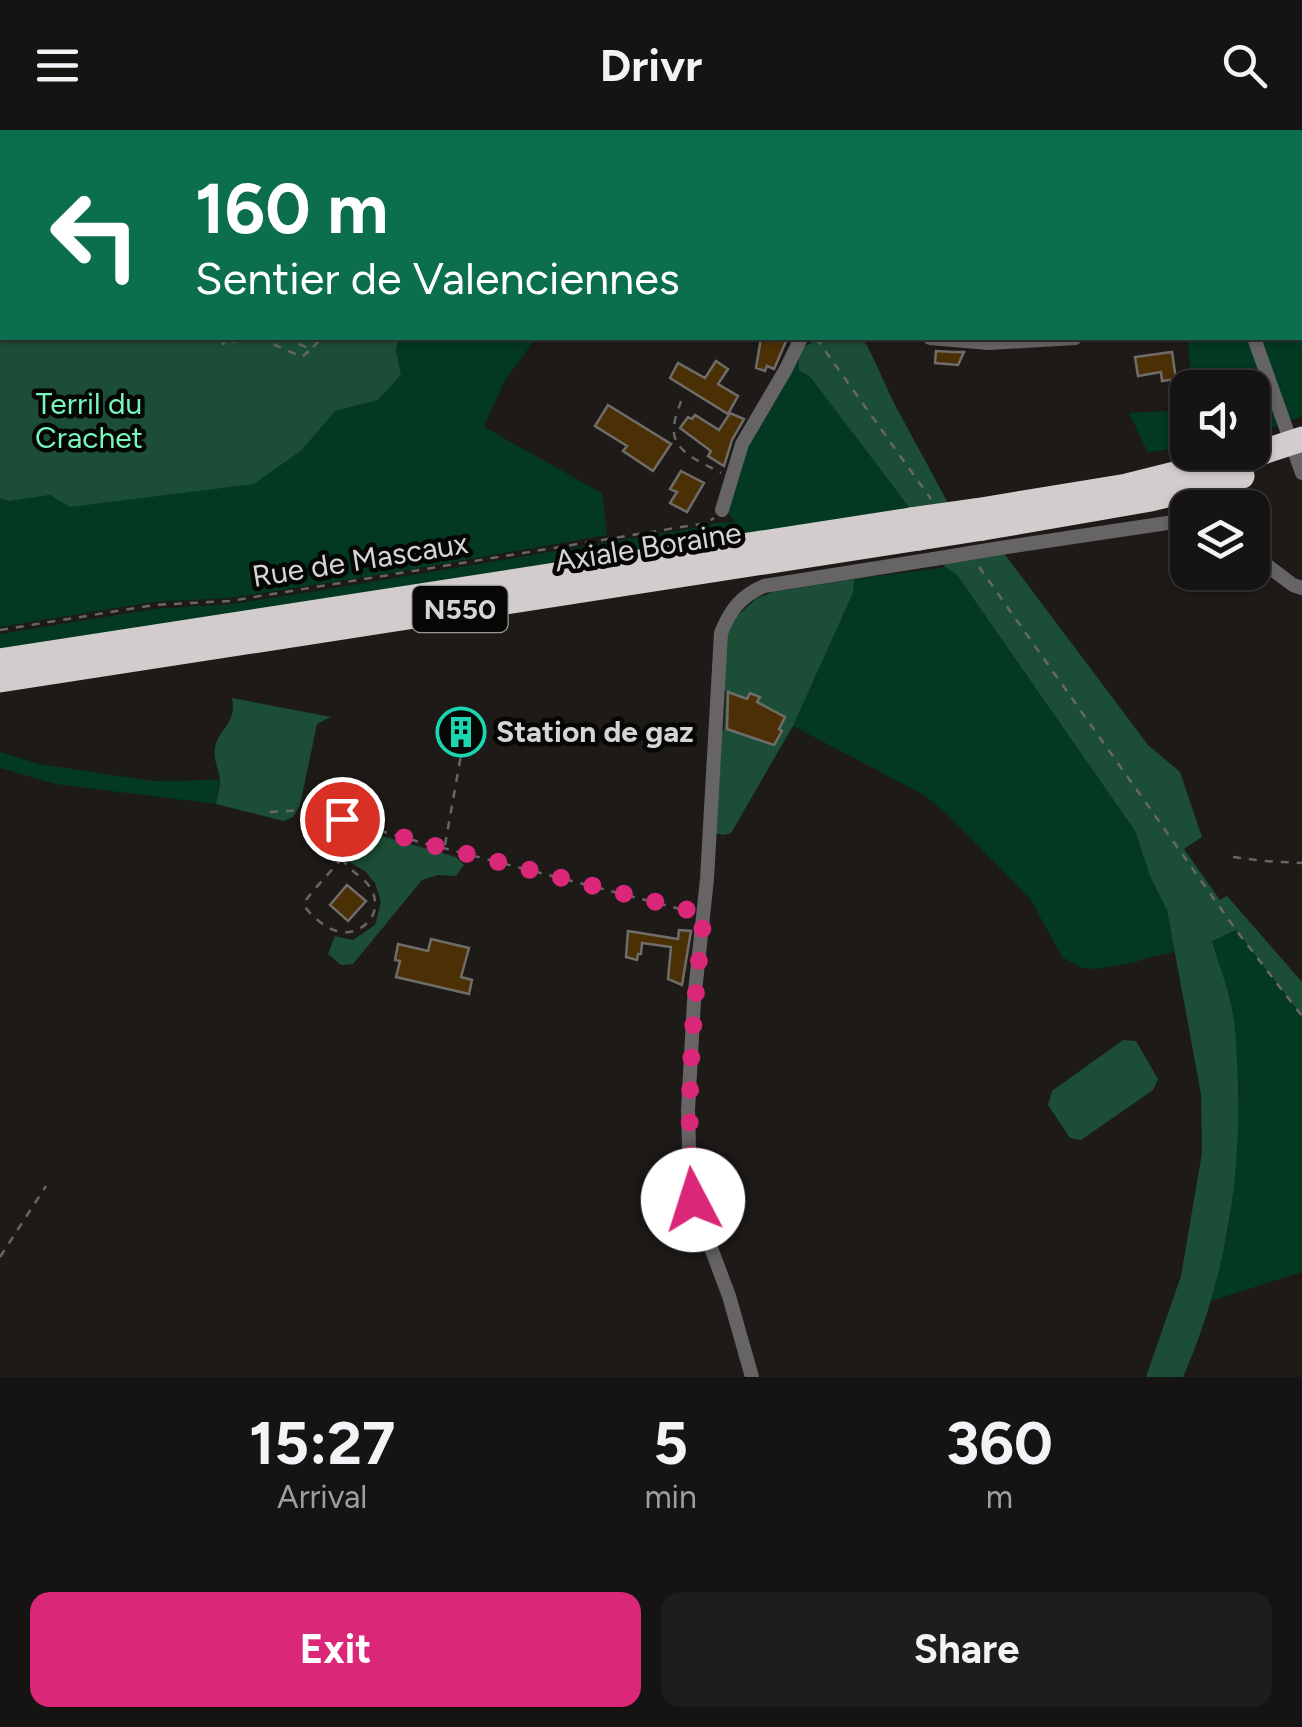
<!DOCTYPE html>
<style>
body{margin:0;font-family:Figtree,sans-serif;background:#1f1d1b;color:#f1f3f6;height:100vh;display:flex;flex-direction:column;font-size:38px;white-space:nowrap}
*{box-sizing:border-box;margin:0}
p{font-size:32px;color:#9e9e9f}
.icon{flex:none;width:55px;height:55px;fill:none;stroke:currentColor;stroke-width:2;stroke-linecap:round;stroke-linejoin:round}
.map{position:relative;height:1247px;overflow:hidden}
.details{display:flex;flex-direction:column;background:#161412;flex:1}
.details>*{flex:none}
.hud{position:absolute;left:0px;top:0px;width:1302px;height:210px;box-shadow:0 2px 8px #0004,0 0 0 2px #353332;background:#0b6e4f;color:#fff;overflow:hidden}
.controls{position:absolute;left:1170px;top:240px;display:grid;gap:20px}
.controls a{display:grid;place-items:center;width:100px;height:100px;border-radius:20px;background:#161412;box-shadow:0 2px 8px #0004,0 0 0 2px #353332;font-size:50px}
.pin{position:absolute;display:grid;place-items:center;width:85px;height:85px;color:#fff;margin:-42px;border:5px solid #fff;border-radius:50%;box-shadow:0 2px 10px #0007}
.me{position:absolute;width:110px;margin:-55px;rotate:355deg;stroke-linejoin:round;filter:drop-shadow(0 0 8px #0008)}
.turn{display:flex;align-items:center;gap:35px;height:210px;padding:0 30px;font-size:45px}
.turn .icon{width:130px;height:130px;stroke-width:2.5}
.turn b{display:block;font-size:70px;line-height:85px}
.eta{display:flex;justify-content:space-evenly;align-items:center;height:170px;text-align:center}
.eta b{font-size:60px;font-weight:700;line-height:70px}
.primary-button{display:flex;gap:20px;margin-top:auto;padding:20px 30px}
.primary-button a{flex:1;height:115px;border-radius:20px;background:#db2777;color:#fff;font-size:40px;font-weight:700;line-height:115px;text-align:center}
.primary-button a+a{background:#1f1d1b;color:#f1f3f6}
header{display:flex;justify-content:space-between;align-items:center;height:130px;padding:0 30px;background:#161412;font-size:45px;font-weight:700}
.map>svg:first-child{display:block}
.green{fill:#033823}
.forest{fill:#1c4e37}
.building{fill:#4b3006;stroke:#6f6c69;stroke-width:2.5}
.lines{fill:none;stroke-linecap:round;stroke-linejoin:round}
.path{stroke:#686664;stroke-width:2.5;stroke-dasharray:8 8;stroke-linecap:butt}
.street{stroke:#666464;stroke-width:14}
.highway{stroke:#d2cdcc;stroke-width:25}
.street-bridge{stroke:#666464;stroke-width:14}
.highway-bridge{stroke:#d2cdcc;stroke-width:25}
.route{stroke:#db2777;stroke-width:18;stroke-dasharray:0 32.4}
.labels{text-anchor:middle;stroke-width:9;stroke-linejoin:round;paint-order:stroke}
.shield{fill:#060605;stroke:#989795;stroke-width:2.5}
.shield-label{font-size:28px;font-weight:bold;fill:#d6d5d3}
.park-label{font-size:30px;fill:#79f6ba;stroke:#060605}
.street-label{font-size:30px;fill:#d6d5d3;stroke:#060605}
.poi-label{font-size:30px;font-weight:bold;fill:#d6d5d3;stroke:#060605;text-anchor:start}
</style>
<header><svg class="icon" aria-label="menu" viewBox="0 0 24 24"><path d="M4 6h16M4 12h16M4 18h16"/></svg>Drivr<svg class="icon" aria-label="search" viewBox="0 0 24 24"><circle cx="10" cy="10" r="6"/><path d="M15 15l6 6"/></svg></header>
<div class="map">
<svg width="1302" height="1247" viewBox="0 0 1302 1247">
<rect width="100%" height="100%" fill="#1d1a18"/>
<path class="green" d="M1300,106H1302V286L1269,299L1253,302L1252,258L1191,257L1188,208H1300Z
M398,208H536L504,252L484,297L602,363L607,405L403,441L230,468L153,472L0,497V368L8,371L50,365L302,320L335,281L378,270L401,245L396,220Z
M799,223L803,244L811,248L918,389L0,531V504L154,479L231,474L317,461L706,396L715,393L735,392L728,382L736,332Z
M1187,280V315L1148,323L1129,283Z
M946,437L957,445L1135,701L1150,746L1167,780L1175,822L1150,827L1132,833L1097,839L1082,838L1062,827L1031,770L950,687L924,665L793,596L853,463L854,449Z
M0,622L39,634L153,651L220,650L216,674L55,654L0,638Z
M1236,800L1302,886V1142L1211,1171L1228,1101L1237,1026L1239,959L1233,885L1212,810Z"/>
<path class="forest" d="M0,0H698L701,2H2V208H398L396,220L401,245L378,270L335,281L302,320L254,354L70,377L50,365L8,371L0,368Z
M820,208H860L867,215L895,275L954,384L918,389L811,248L799,240V223L805,216Z
M1000,418L1148,615L1180,642L1202,707L1184,719L1220,770L1227,766L1302,852V886L1236,800L1212,811C1219,835 1229,860 1233,885C1236,900 1236,916 1237,931C1244,1038 1226,1149 1183,1247H1146L1181,1146L1202,1023L1201,964L1167,780L1150,746L1135,701L957,445L934,429Z
M854,449L853,463L793,596L731,703L723,705L714,703L719,604L724,600L726,562L720,553L725,501L730,492L757,468L773,462Z
M232,568L331,587L317,594L300,675L293,687L284,691L216,674C217,667 220,658 220,650C219,639 213,630 215,618C219,597 237,595 232,568Z
M318,688L456,727L464,735L456,746L438,745L422,750L353,834L341,835L328,824L335,806L353,810L375,795L381,772L375,753L366,742L348,731L340,713Z
M1123,910L1136,911L1158,949L1153,960L1081,1010L1070,1008L1048,975L1052,961Z"/>
<path class="building" d="M761,208L787,209L774,239L767,236L765,241L756,238Z
M936,221L953,222H964L958,235L935,233Z
M1172,222L1176,249L1162,251L1161,242L1138,246L1135,227Z
M716,231L728,239L718,254L738,266L728,284L670,248L678,233L705,248Z
M608,275L671,314L653,341L623,321L627,316L595,296Z
M730,283L744,289L732,310L724,336L708,326L711,321L680,298L688,287L692,289L695,285L719,300Z
M681,341L704,353L687,382L670,373L677,362L670,359Z
M728,562L747,569L750,563L760,567L757,572L785,587L779,599L782,601L774,615L727,599Z
M347,755L366,771L348,791L330,775Z
M679,800L691,801L682,855L668,849L671,817L642,813L641,824H638L637,830L626,827L628,801L678,809Z
M431,809L469,818L461,847L472,850L469,864L396,847L400,831L395,830L398,814L428,821Z"/>
<g class="lines">
<path class="path" d="M163,0L164,2
M669,0L670,2
M404,2L405,0
M919,2L920,0
M225,208L223,214L248,208
M259,208L302,227L311,219
M284,208L311,219L322,208
M816,208L931,369
M681,271C679,278 675,287 674,295C670,322 702,332 721,343
M979,437L1236,800L1302,886
M0,500L154,475L230,471L706,393L714,388
M270,682L302,680L321,684L416,711L692,782
M445,715L464,608
M1233,727L1264,731L1302,733
M342,728C350,745 374,749 375,772C376,781 372,788 366,794C345,813 320,796 305,777L306,770L313,761L369,698
M0,1127L46,1056"/>
<path class="street" d="M1182,0L1183,2
M930,208L989,213L1075,208
M1254,208L1302,343
M722,380L742,314L786,239L801,208
M1000,418L1174,392H1188
M1252,424L1293,455L1302,458
M752,1247L729,1166L693,1070L689,1017L688,980L694,871L707,749L721,503C730,480 741,466 764,456L934,429"/>
<path class="highway" d="M975,381L1127,356L1263,322
M983,398L1151,369L1242,346
M0,531L911,390
M0,550L919,408"/>
<path class="street-bridge" d="M934,429L1000,418"/>
<path class="highway-bridge" d="M1263,322L1302,309
M911,390L975,381
M919,408L983,398"/>
</g>
<g class="lines">
<path class="route" d="M342,689L416,711L704,784C693,881 685,973 693,1070"/>
</g>
<defs>
<g id="building-ring" transform="scale(2.5)"><circle r="9.5" fill="#060605" stroke="#1cd5b1" stroke-width="1.5"/><path d="M-4-6H4V6H1V3H-1V6H-4ZM-2.5-4.3h1.7v1.8h-1.7ZM.8-4.3h1.7v1.8H.8ZM-2.5-1h1.7V.8h-1.7ZM.8-1h1.7V.8H.8Z" fill="#1cd5b1"/></g>
</defs>
<g fill-rule="evenodd">
<use href="#building-ring" x="461" y="602"/>
</g>
<g class="labels">
<rect class="shield" x="412.5" y="456" width="95" height="46" rx="8"/>
<g class="shield-label">
<text x="460" y="489">N550</text>
</g>
<g class="park-label">
<text x="89" y="284">Terril du<tspan x="89" dy="34">Crachet</tspan></text>
</g>
<g class="street-label">
<text transform="translate(648 417) rotate(-9)" y="10">Axiale Boraine</text>
<text transform="translate(360 430) rotate(-9)" y="10">Rue de Mascaux</text>
</g>
<g class="poi-label">
<text x="496" y="612">Station de gaz</text>
</g>
</g>
</svg>
<div class="controls">
<a><svg class="icon" aria-label="sound" viewBox="0 0 24 24"><path d="M4 9h4l5-4v14l-5-4H4zM17 9q2 3 0 6"/></svg></a>
<a><svg class="icon" aria-label="layers" viewBox="0 0 24 24"><path d="M12 4l9 5-9 5-9-5zM3 14l9 5 9-5"/></svg></a>
</div>
<div class="pin" style="left:342px;top:689px;background:#d93025"><svg class="icon" aria-label="arrive" viewBox="0 0 24 24"><path d="M6 21V4h12l-3 4 3 4H6"/></svg></div>
<svg class="me" style="left:693px;top:1070px" viewBox="-20 -20 40 40"><circle r="19" fill="#fff"/><path d="M0-13L10 11 0 6-10 11z" fill="#db2777"/></svg>
<div class="hud">
<div class="turn"><svg class="icon" aria-label="left" viewBox="0 0 24 24"><path d="M17 20v-9H6M10 6l-5 5 5 5"/></svg><div><b>160 m</b>Sentier de Valenciennes</div></div>
</div>
</div>
<section class="details">
<div class="eta">
<div><b>15:27</b><p>Arrival</p></div>
<div><b>5</b><p>min</p></div>
<div><b>360</b><p>m</p></div>
</div>
<div class="primary-button"><a>Exit</a><a>Share</a></div>
</section>
